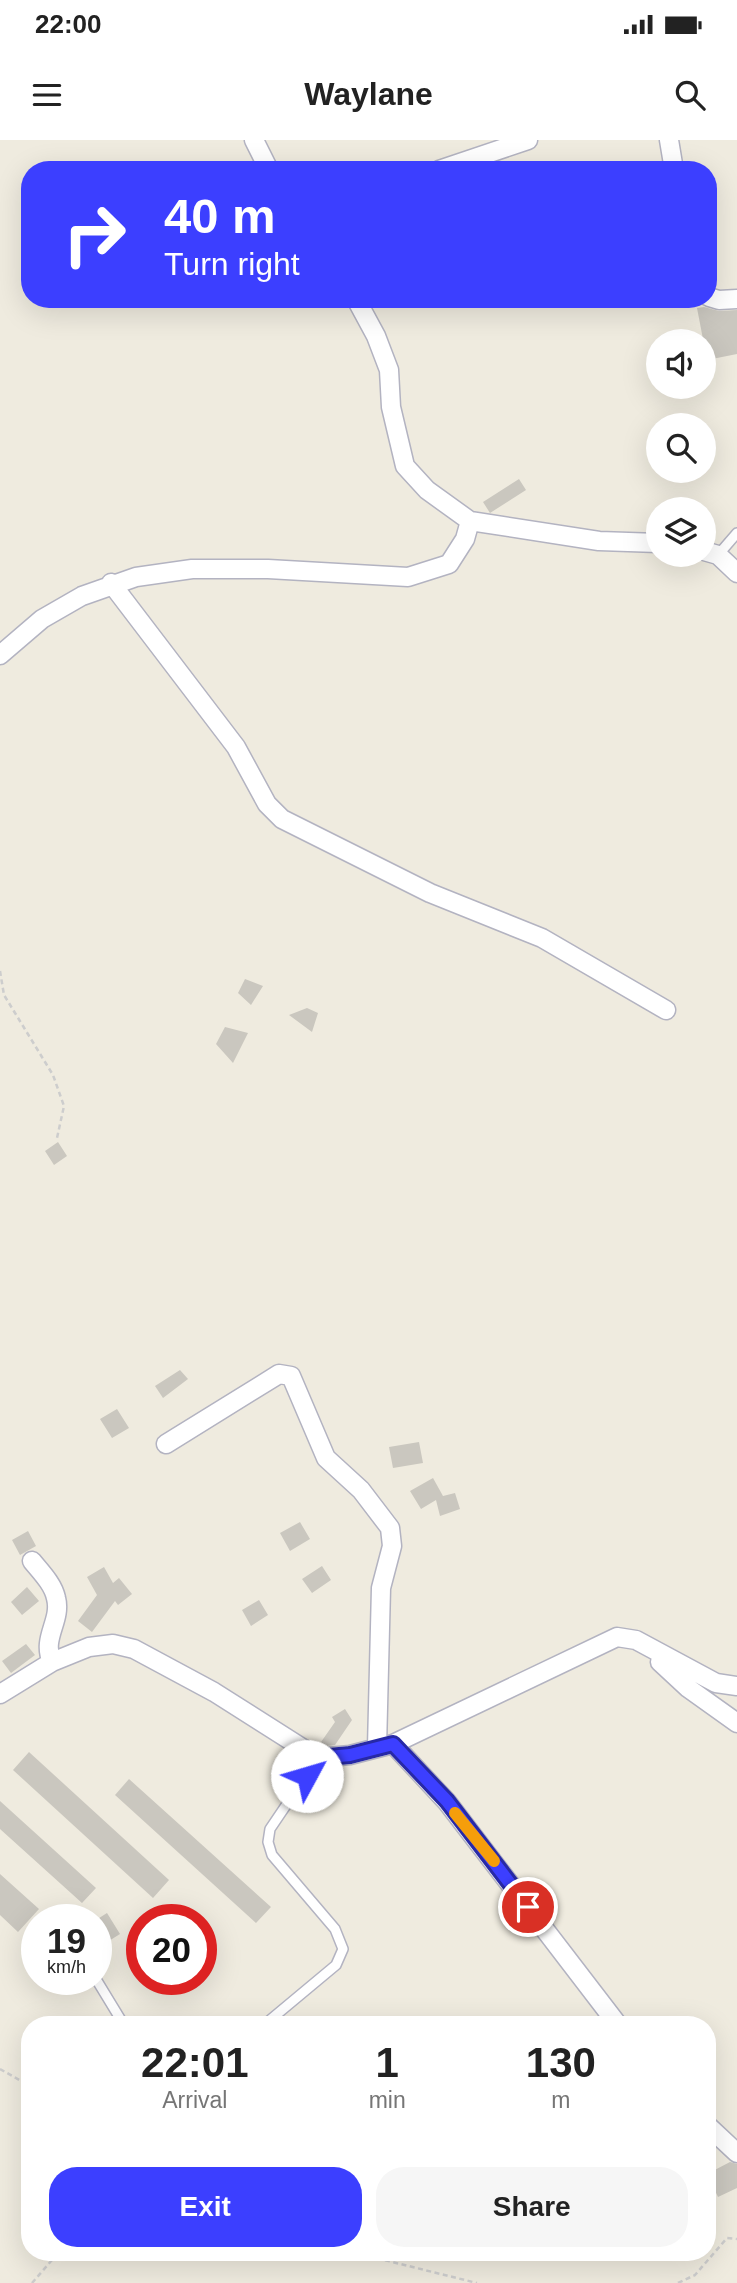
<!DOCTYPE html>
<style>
body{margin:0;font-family:Arial,sans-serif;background:#f6f6f6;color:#222;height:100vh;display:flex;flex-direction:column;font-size:26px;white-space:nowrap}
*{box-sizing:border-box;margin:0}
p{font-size:23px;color:#767676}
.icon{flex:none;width:38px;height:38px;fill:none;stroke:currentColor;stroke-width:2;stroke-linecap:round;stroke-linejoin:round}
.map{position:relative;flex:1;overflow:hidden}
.drawer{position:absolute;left:21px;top:1876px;width:695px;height:245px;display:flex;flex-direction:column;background:#fff;border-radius:28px;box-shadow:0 7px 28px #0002}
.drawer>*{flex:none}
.top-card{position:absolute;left:21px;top:21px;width:696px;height:147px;border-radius:28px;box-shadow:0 7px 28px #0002;background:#3c3fff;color:#fff;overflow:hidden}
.controls{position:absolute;left:646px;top:189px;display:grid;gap:14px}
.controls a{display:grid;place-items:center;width:70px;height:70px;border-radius:50%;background:#fff;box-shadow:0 7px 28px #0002;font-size:35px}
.speed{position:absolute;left:21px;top:1764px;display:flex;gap:14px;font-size:35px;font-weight:700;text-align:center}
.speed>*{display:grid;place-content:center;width:91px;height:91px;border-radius:50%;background:#fff;box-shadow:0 7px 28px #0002;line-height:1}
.speed small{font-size:18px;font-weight:400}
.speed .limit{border:10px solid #d22;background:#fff;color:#111}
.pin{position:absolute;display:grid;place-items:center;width:60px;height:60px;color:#fff;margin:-30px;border:4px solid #fff;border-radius:50%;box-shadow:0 2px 7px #0007}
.me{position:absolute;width:77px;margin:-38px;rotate:51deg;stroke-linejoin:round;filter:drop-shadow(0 0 5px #0008)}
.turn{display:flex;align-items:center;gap:24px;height:147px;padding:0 28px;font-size:32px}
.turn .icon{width:91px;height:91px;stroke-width:2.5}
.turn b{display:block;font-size:49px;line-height:60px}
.eta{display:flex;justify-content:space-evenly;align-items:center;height:119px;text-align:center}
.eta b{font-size:42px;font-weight:700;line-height:49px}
.primary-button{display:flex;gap:14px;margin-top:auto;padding:14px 28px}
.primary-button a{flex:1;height:80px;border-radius:28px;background:#3c3fff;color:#fff;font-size:28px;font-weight:700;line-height:80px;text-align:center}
.primary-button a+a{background:#f6f6f6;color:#222}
.status{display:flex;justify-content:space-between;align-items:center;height:49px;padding:0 35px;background:#fff;direction:ltr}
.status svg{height:19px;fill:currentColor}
header{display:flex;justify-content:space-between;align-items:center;height:91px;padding:0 28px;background:#fff;font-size:32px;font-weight:700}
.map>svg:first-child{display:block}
.building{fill:#cac7bf}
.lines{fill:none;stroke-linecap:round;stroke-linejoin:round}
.service-casing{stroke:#b3b3c1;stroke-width:12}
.minor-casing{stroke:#b3b3c1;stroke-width:21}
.path{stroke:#cdcdcd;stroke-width:2.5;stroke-dasharray:5 3.5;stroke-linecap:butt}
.service{stroke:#fff;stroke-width:9}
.minor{stroke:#fff;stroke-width:18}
.route-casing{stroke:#2729a6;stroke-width:18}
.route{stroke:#3c3fff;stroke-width:12}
.slow{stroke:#f59e0b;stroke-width:12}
</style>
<div class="status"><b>22:00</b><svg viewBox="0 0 49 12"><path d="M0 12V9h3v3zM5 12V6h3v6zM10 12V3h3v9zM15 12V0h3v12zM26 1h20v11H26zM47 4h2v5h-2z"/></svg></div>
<header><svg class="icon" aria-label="menu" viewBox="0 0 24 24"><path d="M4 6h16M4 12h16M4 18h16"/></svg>Waylane<svg class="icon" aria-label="search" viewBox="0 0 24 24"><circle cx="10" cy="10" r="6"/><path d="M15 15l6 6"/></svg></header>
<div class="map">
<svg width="737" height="2143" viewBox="0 0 737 2143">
<rect width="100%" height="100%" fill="#efebdf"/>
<path class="building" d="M704,167L719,171L737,170V214L707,220L697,168Z
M519,339L526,350L490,373L483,362Z
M245,839L263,846L251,865L238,853Z
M307,868L318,873L312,892L289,875Z
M225,887L248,893L233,923L216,904Z
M58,1002L67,1016L54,1025L45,1011Z
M180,1230L188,1239L163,1258L155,1246Z
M117,1269L129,1288L112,1298L100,1279Z
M419,1302L423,1323L393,1328L389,1307Z
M433,1338L443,1356L455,1353L460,1369L440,1376L436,1360L421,1369L410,1351Z
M300,1382L310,1399L290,1411L280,1393Z
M28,1391L36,1406L20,1415L12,1400Z
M322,1426L331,1440L312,1453L302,1439Z
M104,1427L113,1443L119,1438L132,1454L118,1465L115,1461L92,1492L78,1481L97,1455L87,1437Z
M27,1447L39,1461L22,1475L11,1462Z
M259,1460L268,1475L251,1486L242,1470Z
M26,1504L35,1515L11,1533L2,1521Z
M345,1569L352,1580L335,1605L326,1606L321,1602L335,1582L332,1577Z
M29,1612L169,1740L153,1758L13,1630Z
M129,1639L271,1767L256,1783L115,1655Z
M0,1661L96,1748L82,1763L0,1689Z
M0,1734L39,1769L18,1792L0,1775Z
M107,1773L120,1794L96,1809V1780Z
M730,2022L737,2024V2048L718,2057L707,2034Z"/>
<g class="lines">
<g class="service-casing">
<path id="service" d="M718,415L737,393
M60,1777L62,1780
M96,1839L124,1885
M264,1885L336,1825L343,1809L335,1789L272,1715L268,1702L270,1689L318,1618"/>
</g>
<g class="minor-casing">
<path id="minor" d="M254,0L269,30
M669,0L674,30
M439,30L528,0
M709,157L719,160L737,159
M356,159L376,196L389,230L391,267L405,326L427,350L470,381L599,401L658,403
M704,411L718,415L737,433
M111,443L236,607L267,664L282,679L430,753L542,798L666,870
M0,515L42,479L82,456L136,437L192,429H268L408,437L449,424L465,399L470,381
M166,1304L279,1234L291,1236L326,1318L361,1350L390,1388L392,1406L381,1448L377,1607
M32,1421C41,1432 53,1444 56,1458C62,1481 41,1498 52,1522
M660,1522L688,1548L737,1583
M0,1554L52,1522L89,1507L113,1504L134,1509L214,1552L318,1618L350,1615L393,1604L617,1497L636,1500L716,1543L737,1546
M393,1604L447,1662L618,1885
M707,1985L737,2013"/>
</g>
<path class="path" d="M0,831L4,855L53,935L64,966L57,998
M0,1929L30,1946
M352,2112L477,2143
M32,2143L59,2112
M678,2143L695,2135L727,2098L737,2099"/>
<use href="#service" class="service"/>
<use href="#minor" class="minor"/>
</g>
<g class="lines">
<g class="route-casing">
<path id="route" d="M307,1636L318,1618L350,1615L393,1604L447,1661L528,1767"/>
</g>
<use href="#route" class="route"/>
<path class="slow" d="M455,1673L494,1721"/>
</g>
</svg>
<div class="controls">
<a><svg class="icon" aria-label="sound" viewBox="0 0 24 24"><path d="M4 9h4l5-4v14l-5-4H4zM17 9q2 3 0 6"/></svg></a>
<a><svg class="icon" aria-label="search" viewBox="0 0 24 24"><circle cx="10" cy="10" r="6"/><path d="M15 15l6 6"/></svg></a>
<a><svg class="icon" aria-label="layers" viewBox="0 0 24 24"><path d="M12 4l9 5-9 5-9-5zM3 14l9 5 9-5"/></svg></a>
</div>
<div class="speed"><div>19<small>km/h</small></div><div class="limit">20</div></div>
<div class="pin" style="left:528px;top:1767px;background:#d93025"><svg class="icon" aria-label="arrive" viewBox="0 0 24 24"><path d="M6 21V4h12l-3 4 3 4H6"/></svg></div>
<svg class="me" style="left:307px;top:1636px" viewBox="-20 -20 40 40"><circle r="19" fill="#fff"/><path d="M0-13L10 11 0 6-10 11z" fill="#3c3fff"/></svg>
<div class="top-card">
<div class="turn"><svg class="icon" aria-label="right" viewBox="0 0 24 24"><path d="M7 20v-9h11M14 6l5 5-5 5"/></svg><div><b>40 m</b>Turn right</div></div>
</div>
<section class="drawer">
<div class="eta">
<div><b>22:01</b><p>Arrival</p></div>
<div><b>1</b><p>min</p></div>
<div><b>130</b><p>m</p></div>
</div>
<div class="primary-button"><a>Exit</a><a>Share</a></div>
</section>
</div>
